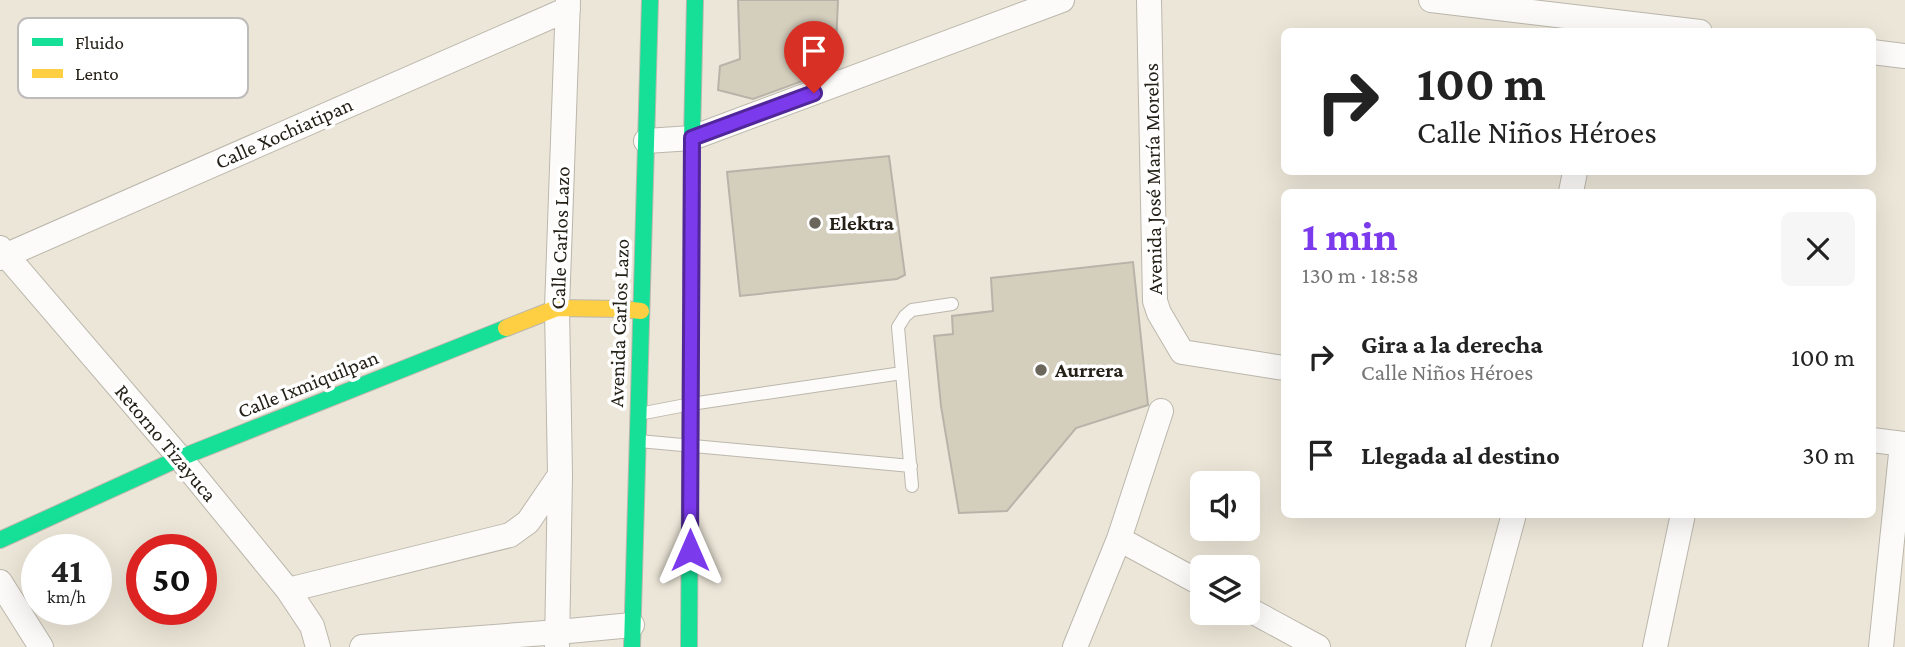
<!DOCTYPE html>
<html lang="es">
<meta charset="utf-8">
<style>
body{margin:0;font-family:"Crimson Pro",serif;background:#f6f6f6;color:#222;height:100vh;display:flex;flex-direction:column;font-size:26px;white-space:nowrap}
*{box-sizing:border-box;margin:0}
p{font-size:23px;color:#767676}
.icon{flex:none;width:38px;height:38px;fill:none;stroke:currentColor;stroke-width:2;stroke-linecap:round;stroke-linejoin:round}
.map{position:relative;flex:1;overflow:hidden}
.drawer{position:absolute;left:1281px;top:189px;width:595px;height:329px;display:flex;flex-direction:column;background:#fff;border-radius:10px;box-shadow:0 7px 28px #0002}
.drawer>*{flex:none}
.banner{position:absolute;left:1281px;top:28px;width:595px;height:147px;border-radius:10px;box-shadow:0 7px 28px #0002;background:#fff;color:#222;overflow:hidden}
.tools{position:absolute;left:1190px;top:471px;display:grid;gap:14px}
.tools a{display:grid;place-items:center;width:70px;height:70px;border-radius:10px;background:#fff;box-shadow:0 7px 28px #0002;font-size:35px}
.speed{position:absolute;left:21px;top:534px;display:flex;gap:14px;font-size:35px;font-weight:700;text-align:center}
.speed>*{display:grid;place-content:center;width:91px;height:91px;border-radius:50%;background:#fff;box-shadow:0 7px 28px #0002;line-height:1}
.speed small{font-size:18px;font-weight:400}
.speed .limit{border:10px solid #d22;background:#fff;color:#111}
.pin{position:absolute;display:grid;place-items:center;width:60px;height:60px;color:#fff;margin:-72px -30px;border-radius:50% 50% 50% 0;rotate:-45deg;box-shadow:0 0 7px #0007}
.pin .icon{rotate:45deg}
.me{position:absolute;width:77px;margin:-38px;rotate:0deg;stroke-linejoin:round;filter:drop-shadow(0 0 5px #0008)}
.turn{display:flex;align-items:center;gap:24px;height:147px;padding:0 21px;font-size:32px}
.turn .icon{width:91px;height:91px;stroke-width:2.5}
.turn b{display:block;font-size:49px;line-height:60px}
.round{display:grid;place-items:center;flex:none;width:74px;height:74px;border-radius:10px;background:#f6f6f6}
.summary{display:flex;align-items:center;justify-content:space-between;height:119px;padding:0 21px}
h1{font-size:42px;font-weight:700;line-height:52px;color:#7c3aed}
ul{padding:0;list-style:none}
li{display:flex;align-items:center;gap:21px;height:98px;padding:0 21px}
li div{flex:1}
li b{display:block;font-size:26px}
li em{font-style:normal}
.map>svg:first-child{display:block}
.building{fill:#d4cebd;stroke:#b8b3a9;stroke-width:2}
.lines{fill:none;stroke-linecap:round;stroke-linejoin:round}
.lane-casing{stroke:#bbb7ac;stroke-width:14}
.street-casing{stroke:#bbb7ac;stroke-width:26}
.fast-casing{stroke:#bbb7ac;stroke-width:18}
.slow-casing{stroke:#bbb7ac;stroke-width:18}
.lane{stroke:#fcfbf9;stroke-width:12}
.street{stroke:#fcfbf9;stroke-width:24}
.fast{stroke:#16e098;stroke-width:16}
.slow{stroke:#ffcf43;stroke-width:16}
.route-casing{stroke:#51269a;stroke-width:18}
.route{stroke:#7c3aed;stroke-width:12}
.poi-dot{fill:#6b665b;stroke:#fff;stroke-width:2.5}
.labels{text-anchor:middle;stroke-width:7;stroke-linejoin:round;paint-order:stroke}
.street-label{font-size:21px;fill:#252118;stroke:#fff}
.poi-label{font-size:21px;font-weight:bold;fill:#252118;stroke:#fff;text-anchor:start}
.key{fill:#fff;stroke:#bebcba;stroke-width:2}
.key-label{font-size:19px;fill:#252118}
</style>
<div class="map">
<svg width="1905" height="647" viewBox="0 0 1905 647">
<rect width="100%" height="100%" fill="#ece6d8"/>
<path class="building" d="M738,0H838L835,69L753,99L718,90L720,66L740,59Z
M889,156L905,275L897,279L740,296L727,172Z
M1133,262L1148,405L1076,428L1007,511L959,513L941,406L934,336L953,334L952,316L993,311L991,278Z"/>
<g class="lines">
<g class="lane-casing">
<path id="lane" d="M639,414L691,404L902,373
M639,441L911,466
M912,486L898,327L905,316L912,310L952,304"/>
</g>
<g class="street-casing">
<path id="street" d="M1149,0L1155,301L1159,313L1182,352L1284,368
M1431,0L1700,32
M1872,52L1905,56
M646,141L692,138L1062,0
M1571,192L1575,172
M0,248L180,458L288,590L312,626L318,647
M0,258L568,9
M1872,440L1905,444
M1119,539L1202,584
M0,582L41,647
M288,590L510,535L528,522L560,475
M1248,609L1318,647
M362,647L558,632L632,625
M557,647L560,475L557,308L568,0
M1075,647L1119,539L1161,411
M1478,647L1514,514
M1655,647L1683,514
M1881,647L1902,444"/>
</g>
<g class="fast-casing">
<path id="fast" d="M0,540L180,458L506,328
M632,647L650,0
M689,647L692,138L695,0"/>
</g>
<g class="slow-casing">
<path id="slow" d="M506,328L557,308L623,309L641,311"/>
</g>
<use href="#lane" class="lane"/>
<use href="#street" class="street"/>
<use href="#fast" class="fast"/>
<use href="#slow" class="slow"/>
</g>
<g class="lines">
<g class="route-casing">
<path id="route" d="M690,550L692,138L814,93"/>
</g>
<use href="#route" class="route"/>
</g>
<g class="poi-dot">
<circle cx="815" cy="223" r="7"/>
<circle cx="1041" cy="370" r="7"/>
</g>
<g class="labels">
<g class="street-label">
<text transform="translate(284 133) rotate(-24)" y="7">Calle Xochiatipan</text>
<text transform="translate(1153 179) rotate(-91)" y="7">Avenida José María Morelos</text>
<text transform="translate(560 238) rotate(-88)" y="7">Calle Carlos Lazo</text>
<text transform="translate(619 323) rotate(-88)" y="7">Avenida Carlos Lazo</text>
<text transform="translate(308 384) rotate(-22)" y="7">Calle Ixmiquilpan</text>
<text transform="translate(166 443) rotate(50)" y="7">Retorno Tizayuca</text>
</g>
<g class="poi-label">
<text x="829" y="230">Elektra</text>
<text x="1055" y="377">Aurrera</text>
</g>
</g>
<rect x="18" y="18" width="230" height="80" rx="10" class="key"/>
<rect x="32" y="38" width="31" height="8" fill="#16e098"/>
<rect x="32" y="69" width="31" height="9" fill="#ffcf43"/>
<g class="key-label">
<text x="75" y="49">Fluido</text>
<text x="75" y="80">Lento</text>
</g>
</svg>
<div class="tools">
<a><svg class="icon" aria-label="sound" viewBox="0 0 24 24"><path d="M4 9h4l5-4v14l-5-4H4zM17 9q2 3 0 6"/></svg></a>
<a><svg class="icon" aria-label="layers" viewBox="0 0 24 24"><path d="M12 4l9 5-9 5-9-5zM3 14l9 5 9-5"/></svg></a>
</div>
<div class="speed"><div>41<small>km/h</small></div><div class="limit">50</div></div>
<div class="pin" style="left:814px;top:93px;background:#d93025"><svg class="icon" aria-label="arrive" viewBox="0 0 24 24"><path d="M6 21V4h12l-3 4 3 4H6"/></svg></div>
<svg class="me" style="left:690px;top:550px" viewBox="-20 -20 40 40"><path d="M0-17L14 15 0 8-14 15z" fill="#7c3aed" stroke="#fff" stroke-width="4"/></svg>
<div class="banner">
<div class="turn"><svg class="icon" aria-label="right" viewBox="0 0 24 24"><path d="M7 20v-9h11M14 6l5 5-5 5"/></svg><div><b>100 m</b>Calle Niños Héroes</div></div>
</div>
<section class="drawer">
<div class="summary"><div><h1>1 min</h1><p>130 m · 18:58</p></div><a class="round"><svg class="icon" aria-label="close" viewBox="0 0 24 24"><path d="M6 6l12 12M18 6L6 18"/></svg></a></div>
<ul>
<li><svg class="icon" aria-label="right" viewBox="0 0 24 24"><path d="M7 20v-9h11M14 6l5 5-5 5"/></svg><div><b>Gira a la derecha</b><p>Calle Niños Héroes</p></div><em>100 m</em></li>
<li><svg class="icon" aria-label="arrive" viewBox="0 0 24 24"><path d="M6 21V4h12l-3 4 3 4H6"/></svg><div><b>Llegada al destino</b></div><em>30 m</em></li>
</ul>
</section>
</div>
